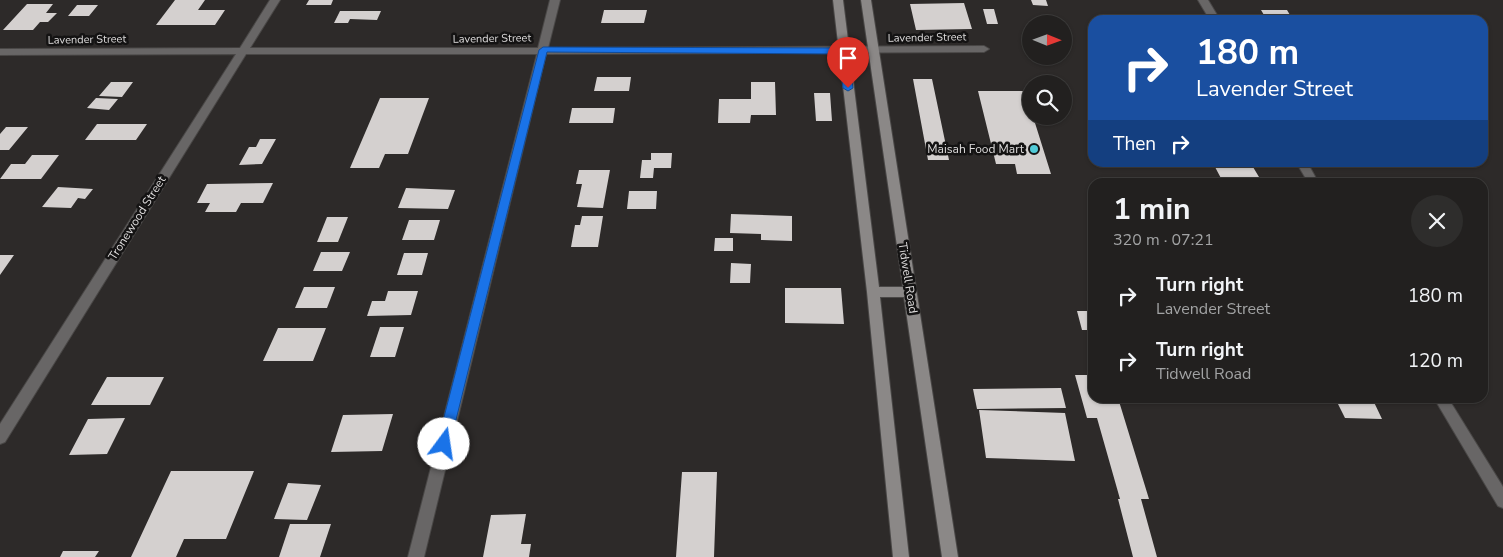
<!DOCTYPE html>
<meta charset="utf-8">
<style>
body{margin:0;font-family:"Nunito Sans",sans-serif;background:#2e2d2c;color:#f1f3f6;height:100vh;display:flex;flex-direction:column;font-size:19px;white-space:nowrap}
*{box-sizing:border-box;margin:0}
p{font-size:16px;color:#a2a3a4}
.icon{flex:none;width:28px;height:28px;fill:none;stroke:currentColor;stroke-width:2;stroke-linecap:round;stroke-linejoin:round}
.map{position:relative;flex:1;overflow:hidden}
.side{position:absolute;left:1088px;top:178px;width:400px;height:225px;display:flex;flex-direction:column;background:#22201f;border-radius:15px;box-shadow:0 1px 4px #0004,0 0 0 1px #3f3e3d}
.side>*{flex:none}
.top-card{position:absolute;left:1088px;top:15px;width:400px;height:152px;border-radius:15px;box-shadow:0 1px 4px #0004,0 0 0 1px #3f3e3d;background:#1a4fa0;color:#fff;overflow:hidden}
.needle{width:32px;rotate:91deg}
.buttons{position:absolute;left:1022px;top:15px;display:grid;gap:10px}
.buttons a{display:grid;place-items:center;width:50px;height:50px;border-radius:50%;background:#22201f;box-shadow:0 1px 4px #0004,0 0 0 1px #3f3e3d;font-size:25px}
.pin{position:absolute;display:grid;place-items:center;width:42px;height:42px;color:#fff;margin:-51px -21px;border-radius:50% 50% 50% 0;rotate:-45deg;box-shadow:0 0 5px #0007}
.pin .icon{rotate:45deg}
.me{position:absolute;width:55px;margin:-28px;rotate:14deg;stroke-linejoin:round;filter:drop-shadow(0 0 4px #0008)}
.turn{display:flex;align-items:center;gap:18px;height:105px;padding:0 25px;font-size:22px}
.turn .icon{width:65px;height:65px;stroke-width:2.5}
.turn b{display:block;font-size:35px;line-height:42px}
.then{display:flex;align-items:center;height:48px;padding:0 25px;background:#0003;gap:10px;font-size:19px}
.round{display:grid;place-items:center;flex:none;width:52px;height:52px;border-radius:26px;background:#2e2d2c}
.headline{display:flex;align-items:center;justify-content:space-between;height:85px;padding:0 25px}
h1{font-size:30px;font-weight:700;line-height:38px}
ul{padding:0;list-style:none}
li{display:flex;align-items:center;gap:15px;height:65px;padding:0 25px}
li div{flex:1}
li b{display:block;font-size:19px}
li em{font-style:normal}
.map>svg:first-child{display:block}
.building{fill:#d4d0cf}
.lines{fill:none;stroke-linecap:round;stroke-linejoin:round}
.street-casing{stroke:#494746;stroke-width:2}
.secondary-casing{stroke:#494746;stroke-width:2}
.street{fill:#686666;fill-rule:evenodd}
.secondary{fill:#8b8887;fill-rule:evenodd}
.route{fill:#1a73e8;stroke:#114b97}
.poi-dot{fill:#52cbd8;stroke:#141313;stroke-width:2}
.labels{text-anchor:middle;stroke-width:5;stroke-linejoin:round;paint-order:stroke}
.far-street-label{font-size:11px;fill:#dfdddd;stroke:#141313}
.poi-label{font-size:12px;fill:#dfdddd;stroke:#141313;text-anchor:end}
.street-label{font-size:12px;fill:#dfdddd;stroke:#141313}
</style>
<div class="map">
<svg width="1503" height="557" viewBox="0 0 1503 557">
<rect width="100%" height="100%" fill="#2d2a29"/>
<path class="building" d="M175,0H205L198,10H225L215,25H156Z
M309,0H333L331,5H306Z
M1031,0H1046L1048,6L1033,5Z
M964,3L972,29L916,30L910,4Z
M27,4H53L46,13H57L48,22H40L33,30H3Z
M77,5H98L89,16H68Z
M983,9H994L998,24H987Z
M604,10H647L644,23H601Z
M1261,10H1287L1293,20H1267Z
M340,11H381L377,20L350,19L348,23H334Z
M1138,14L1168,15L1170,20H1141Z
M597,77H631L629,91H594Z
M913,79H932L949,160H928Z
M111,82H133L122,97L99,96Z
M751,82H775L776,115H751L750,123H718L719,99H751Z
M978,91H1025L1051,174H1017L1015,164H996Z
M814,93H830L832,121H816Z
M96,98L118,99L109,110L87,108Z
M380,98H429L408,154H385L379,168H350Z
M572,108H615L613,123H569Z
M97,124H147L136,140H85Z
M6,127H28L9,150H0V134Z
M260,139H276L262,164L239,165L249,147H256Z
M651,153H672L671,168H654L653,178H640L642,160H651Z
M32,155H59L41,179H0L11,164H25Z
M1215,167H1253L1262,182H1223Z
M579,170H610L603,208L577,207L582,184H576Z
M273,183L263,203H241L236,212H205L210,203H197L207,184Z
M58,187L93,189L85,199L78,198L71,208L42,207Z
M406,188L455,190L448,209L398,208Z
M629,191H657L656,209H627Z
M731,214L792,216V241L761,240V234L730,233Z
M582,216H603L598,247H571L575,225H580Z
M327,217H348L338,242H317Z
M409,220H440L434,240H402Z
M715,238H733V251H714Z
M321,252H350L342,271H313Z
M404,253H428L422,275H397Z
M0,255H14L0,275Z
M731,263L751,264L750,283H730Z
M304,287H335L327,308H295Z
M785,288H841L844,324L785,323Z
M388,291H418L411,315L367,316L372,301H385Z
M1077,311H1088L1092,330H1082Z
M380,327H404L395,357H370Z
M278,328H326L313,361H263Z
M1075,375H1092V398H1118L1149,499H1141L1157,557H1133L1118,499H1120L1097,418H1087Z
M107,377H164L150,405H91Z
M1061,388L1066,408L977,409L973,389Z
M1335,398H1372L1382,419L1345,418Z
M979,410L1065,413L1075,461L986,458Z
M393,414L382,451L331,452L343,415Z
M125,418L107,454L69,455L88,419Z
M171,471H254L226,539H184L176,557H131Z
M682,472H717L714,557H676Z
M288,483L321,485L307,520L274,519Z
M526,514L521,544H531L529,557H483L491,515Z
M290,524H331L320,557H279Z
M63,551H99L95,557H60Z"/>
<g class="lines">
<g class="street-casing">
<path id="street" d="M270,0H280L250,48H538L550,0H560L548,48L984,46L989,49L984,52L546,54L424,557H408L537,54H246L5,442L0,444V424L236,54L0,55V49L240,48Z
M1198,0H1208L1220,20H1210Z
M1296,162H1307L1318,182H1308Z
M1434,398H1448L1503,487V508L1498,506Z"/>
</g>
<g class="secondary-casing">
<path id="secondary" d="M833,0H843L879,287H903L861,0H871L958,557H942L904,297H880L909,557H893L867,292Z"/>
</g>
<use href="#street" class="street"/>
<use href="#secondary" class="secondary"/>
</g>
<path class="route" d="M543,47L844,48L848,51L853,88L848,91L843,88L839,54L547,52L450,444L449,449L444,451L439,449L437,444L539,50Z"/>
<circle class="poi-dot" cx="1034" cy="149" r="5"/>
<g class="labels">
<g class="far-street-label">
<text transform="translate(927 37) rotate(-1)" y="4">Lavender Street</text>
<text transform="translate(492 38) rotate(-1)" y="4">Lavender Street</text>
<text transform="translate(87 39) rotate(-1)" y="4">Lavender Street</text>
</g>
<g class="poi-label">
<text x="1024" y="153">Maisah Food Mart</text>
</g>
<g class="street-label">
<text transform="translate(137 218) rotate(-58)" y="4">Tronewood Street</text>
<text transform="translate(908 278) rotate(81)" y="4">Tidwell Road</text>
</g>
</g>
</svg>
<div class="buttons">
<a><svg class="needle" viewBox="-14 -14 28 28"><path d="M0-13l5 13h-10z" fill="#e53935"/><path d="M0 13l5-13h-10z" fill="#a2a3a4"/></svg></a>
<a><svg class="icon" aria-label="search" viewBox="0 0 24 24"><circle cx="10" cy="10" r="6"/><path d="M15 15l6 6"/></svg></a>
</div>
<div class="pin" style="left:848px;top:88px;background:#d93025"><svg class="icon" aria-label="arrive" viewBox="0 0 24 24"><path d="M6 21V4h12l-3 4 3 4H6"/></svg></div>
<svg class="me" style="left:444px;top:444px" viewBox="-20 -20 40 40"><circle r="19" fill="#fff"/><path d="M0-13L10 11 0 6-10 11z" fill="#1a73e8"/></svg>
<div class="top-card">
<div class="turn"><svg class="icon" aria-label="right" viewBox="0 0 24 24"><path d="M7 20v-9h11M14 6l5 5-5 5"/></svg><div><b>180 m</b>Lavender Street</div></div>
<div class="then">Then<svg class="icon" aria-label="right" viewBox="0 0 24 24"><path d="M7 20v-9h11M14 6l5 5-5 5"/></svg></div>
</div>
<section class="side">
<div class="headline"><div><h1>1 min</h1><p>320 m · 07:21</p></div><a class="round"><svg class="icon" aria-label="close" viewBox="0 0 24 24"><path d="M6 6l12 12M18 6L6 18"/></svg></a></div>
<ul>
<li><svg class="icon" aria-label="right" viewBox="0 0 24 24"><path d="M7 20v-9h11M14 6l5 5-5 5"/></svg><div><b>Turn right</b><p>Lavender Street</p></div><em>180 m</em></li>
<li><svg class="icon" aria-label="right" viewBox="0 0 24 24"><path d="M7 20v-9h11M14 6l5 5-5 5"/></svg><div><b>Turn right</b><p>Tidwell Road</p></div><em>120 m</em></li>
</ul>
</section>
</div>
